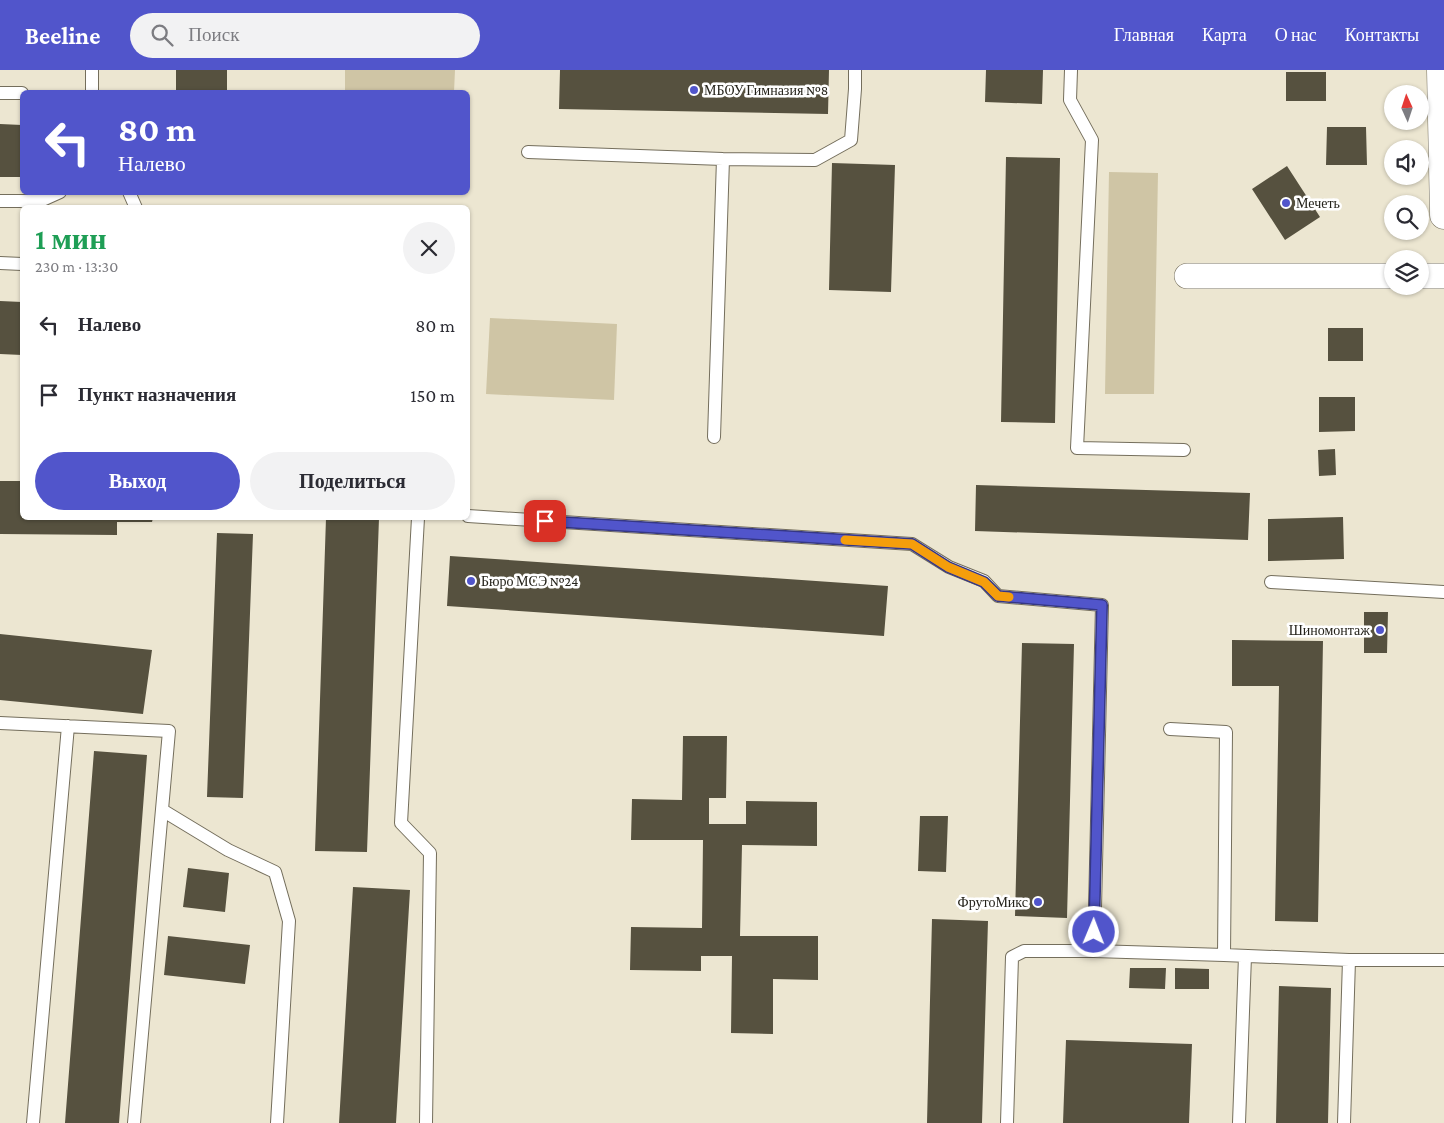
<!DOCTYPE html>
<html lang="ru">
<meta charset="utf-8">
<style>
body{margin:0;font-family:"Crimson Pro",serif;background:#f2f2f3;color:#2b2b33;height:100vh;display:flex;flex-direction:column;font-size:19px;white-space:nowrap}
*{box-sizing:border-box;margin:0}
p{font-size:16px;color:#7c7c81}
.icon{flex:none;width:28px;height:28px;fill:none;stroke:currentColor;stroke-width:2;stroke-linecap:round;stroke-linejoin:round}
.map{position:relative;flex:1;overflow:hidden}
.details{position:absolute;left:20px;top:135px;width:450px;height:315px;display:flex;flex-direction:column;background:#fff;border-radius:8px;box-shadow:0 1px 4px #0004}
.details>*{flex:none}
.banner{position:absolute;left:20px;top:20px;width:450px;height:105px;border-radius:8px;box-shadow:0 1px 4px #0004;background:#5155cb;color:#fff;overflow:hidden}
.needle{width:32px;rotate:357deg}
.tools{position:absolute;left:1384px;top:15px;display:grid;gap:10px}
.tools a{display:grid;place-items:center;width:45px;height:45px;border-radius:50%;background:#fff;box-shadow:0 1px 4px #0004;font-size:25px}
.pin{position:absolute;display:grid;place-items:center;width:42px;height:42px;color:#fff;margin:-21px;border-radius:10px;box-shadow:0 2px 8px #0006}
.me{position:absolute;width:55px;margin:-28px;rotate:1deg;stroke-linejoin:round;filter:drop-shadow(0 0 4px #0008)}
.turn{display:flex;align-items:center;gap:18px;height:105px;padding:0 15px;font-size:22px}
.turn .icon{width:65px;height:65px;stroke-width:2.5}
.turn b{display:block;font-size:35px;line-height:42px}
.round{display:grid;place-items:center;flex:none;width:52px;height:52px;border-radius:26px;background:#f2f2f3}
.head{display:flex;align-items:center;justify-content:space-between;height:85px;padding:0 15px}
h1{font-size:30px;font-weight:600;line-height:38px;color:#1e9e55}
.cta{display:flex;gap:10px;margin-top:auto;padding:10px 15px}
.cta a{flex:1;height:58px;border-radius:30px;background:#5155cb;color:#fff;font-size:20px;font-weight:600;line-height:58px;text-align:center}
.cta a+a{background:#f2f2f3;color:#2b2b33}
ul{padding:0;list-style:none}
li{display:flex;align-items:center;gap:15px;height:70px;padding:0 15px}
li div{flex:1}
li b{display:block;font-size:19px}
li em{font-style:normal}
header{display:flex;align-items:center;gap:30px;box-sizing:border-box;height:70px;padding:0 25px;background:#5155cb;color:#fff}
header strong{font-size:24px}
nav{display:flex;gap:28px;margin-inline-start:auto;font-size:18px}
.search{width:350px;height:45px;background:#f2f2f3;display:flex;align-items:center;gap:12px;box-sizing:border-box;padding:0 18px;border-radius:28px;color:#7c7c81;font-size:19px}
.map>svg:first-child{display:block}
.green{fill:#cfc5a5}
.building{fill:#56513f}
.lines{fill:none;stroke-linecap:round;stroke-linejoin:round}
.service-casing{stroke:#746e5c;stroke-width:14}
.minor-casing{stroke:#746e5c;stroke-width:26}
.secondary-casing{stroke:#746e5c;stroke-width:29}
.service{stroke:#fff;stroke-width:12}
.minor{stroke:#fff;stroke-width:25}
.secondary{stroke:#fff;stroke-width:28}
.route-casing{stroke:#353784;stroke-width:12}
.route{stroke:#5155cb;stroke-width:9}
.slow{stroke:#f59e0b;stroke-width:9}
.poi-dot{fill:#5155cb;stroke:#fff;stroke-width:2}
.labels{text-anchor:middle;stroke-width:5;stroke-linejoin:round;paint-order:stroke}
.poi-label{font-size:14px;fill:#24221a;stroke:#fff;text-anchor:start}
</style>
<header>
<strong>Beeline</strong>
<div class="search"><svg class="icon" aria-label="search" viewBox="0 0 24 24"><circle cx="10" cy="10" r="6"/><path d="M15 15l6 6"/></svg>Поиск</div>
<nav><a>Главная</a><a>Карта</a><a>О нас</a><a>Контакты</a></nav>
</header>
<div class="map">
<svg width="1444" height="1053" viewBox="0 0 1444 1053">
<rect width="100%" height="100%" fill="#ece6d1"/>
<path class="green" d="M345,0H455L454,22H345Z
M1109,102L1158,103L1154,324H1105Z
M490,248L617,254L614,330L486,324Z"/>
<path class="building" d="M176,0H227V22H176Z
M560,0H829L828,44L559,39Z
M986,0H1043L1042,34L985,32Z
M1286,2H1326V31H1286Z
M0,54L22,55V107H0Z
M1327,57H1366L1367,95H1326Z
M1006,87L1060,88L1055,353L1001,352Z
M832,93L895,95L891,222L829,220Z
M1287,96L1320,147L1285,170L1252,119Z
M0,231L22,232V285L0,284Z
M1328,258H1363V291H1328Z
M1319,327H1355V361L1319,362Z
M1335,379L1336,405L1319,406L1318,380Z
M0,411H22V448H153L152,452H117V465L0,464Z
M976,415L1250,423L1248,470L975,461Z
M1343,447L1344,489L1268,491V449Z
M326,448H379L367,782L315,781Z
M217,463L253,464L243,728L207,727Z
M450,486L888,516L884,566L447,536Z
M1364,542H1388L1387,583H1364Z
M0,564L152,580L143,644L0,630Z
M1232,570L1323,571L1318,852L1275,851L1279,616H1232Z
M1022,573L1074,574L1067,848L1015,846Z
M683,666H727L726,728H709V754H746V731L817,732V776L742,775L740,866H818V910L773,909V964L731,963L732,886H701V901L630,900L631,857L702,858L703,770H631L632,729L682,730Z
M94,681L147,685L119,1053H65Z
M920,746H948L946,802L918,801Z
M188,798L229,803L225,842L183,837Z
M353,817L410,820L396,1053H339Z
M932,849L988,851L982,1053H927Z
M168,866L250,875L245,914L164,905Z
M1130,898H1166L1165,919L1129,918Z
M1175,898L1209,899V919H1175Z
M1279,916L1331,918L1328,1053H1276Z
M1066,970L1192,974L1189,1053H1063Z"/>
<g class="lines">
<g class="service-casing">
<path id="service" d="M1071,0L1070,30L1092,70L1077,378L1184,380
M92,22V0
M0,23H22
M528,82L723,89L815,90L851,70L855,19V0
M129,122L136,138
M0,131H40L60,122
M0,193L22,194
M714,367L723,89
M468,446L912,474L949,497L984,511L998,526L1102,535L1094,881
M418,448L401,753L430,783L426,1053
M1271,512L1444,522
M0,653L169,661L134,1053
M1170,659L1226,662L1224,885L1349,890H1444
M162,740L228,780L275,802L289,851L277,1053
M33,1053L68,656
M1007,1053L1012,887L1024,881H1094L1224,885
M1239,1053L1245,886
M1344,1053L1349,890"/>
</g>
<g class="minor-casing">
<path id="minor" d="M1187,206H1392
M1420,206H1444"/>
</g>
<g class="secondary-casing">
<path id="secondary" d="M1441,0L1444,145"/>
</g>
<use href="#service" class="service"/>
<use href="#minor" class="minor"/>
<use href="#secondary" class="secondary"/>
</g>
<g class="lines">
<g class="route-casing">
<path id="route" d="M545,451L912,474L948,497L984,512L998,526L1102,535L1094,862"/>
</g>
<use href="#route" class="route"/>
<path class="slow" d="M845,470L912,474L948,497L984,512L998,526L1009,527"/>
</g>
<g class="poi-dot">
<circle cx="694" cy="20" r="5"/>
<circle cx="1286" cy="133" r="5"/>
<circle cx="471" cy="511" r="5"/>
<circle cx="1380" cy="560" r="5"/>
<circle cx="1038" cy="832" r="5"/>
</g>
<g class="labels">
<g class="poi-label">
<text x="704" y="25">МБОУ Гимназия №8</text>
<text x="1296" y="138">Мечеть</text>
<text x="481" y="516">Бюро МСЭ №24</text>
<text x="1370" y="565" text-anchor="end">Шиномонтаж</text>
<text x="1028" y="837" text-anchor="end">ФрутоМикс</text>
</g>
</g>
</svg>
<div class="tools">
<a><svg class="needle" viewBox="-14 -14 28 28"><path d="M0-13l5 13h-10z" fill="#e53935"/><path d="M0 13l5-13h-10z" fill="#7c7c81"/></svg></a>
<a><svg class="icon" aria-label="sound" viewBox="0 0 24 24"><path d="M4 9h4l5-4v14l-5-4H4zM17 9q2 3 0 6"/></svg></a>
<a><svg class="icon" aria-label="search" viewBox="0 0 24 24"><circle cx="10" cy="10" r="6"/><path d="M15 15l6 6"/></svg></a>
<a><svg class="icon" aria-label="layers" viewBox="0 0 24 24"><path d="M12 4l9 5-9 5-9-5zM3 14l9 5 9-5"/></svg></a>
</div>
<div class="pin" style="left:545px;top:451px;background:#d93025"><svg class="icon" aria-label="arrive" viewBox="0 0 24 24"><path d="M6 21V4h12l-3 4 3 4H6"/></svg></div>
<svg class="me" style="left:1094px;top:862px" viewBox="-20 -20 40 40"><circle r="17" fill="#5155cb" stroke="#fff" stroke-width="3"/><path d="M0-11L8 9 0 5-8 9z" fill="#fff"/></svg>
<div class="banner">
<div class="turn"><svg class="icon" aria-label="left" viewBox="0 0 24 24"><path d="M17 20v-9H6M10 6l-5 5 5 5"/></svg><div><b>80 m</b>Налево</div></div>
</div>
<section class="details">
<div class="head"><div><h1>1 мин</h1><p>230 m · 13:30</p></div><a class="round"><svg class="icon" aria-label="close" viewBox="0 0 24 24"><path d="M6 6l12 12M18 6L6 18"/></svg></a></div>
<ul>
<li><svg class="icon" aria-label="left" viewBox="0 0 24 24"><path d="M17 20v-9H6M10 6l-5 5 5 5"/></svg><div><b>Налево</b></div><em>80 m</em></li>
<li><svg class="icon" aria-label="arrive" viewBox="0 0 24 24"><path d="M6 21V4h12l-3 4 3 4H6"/></svg><div><b>Пункт назначения</b></div><em>150 m</em></li>
</ul>
<div class="cta"><a>Выход</a><a>Поделиться</a></div>
</section>
</div>
